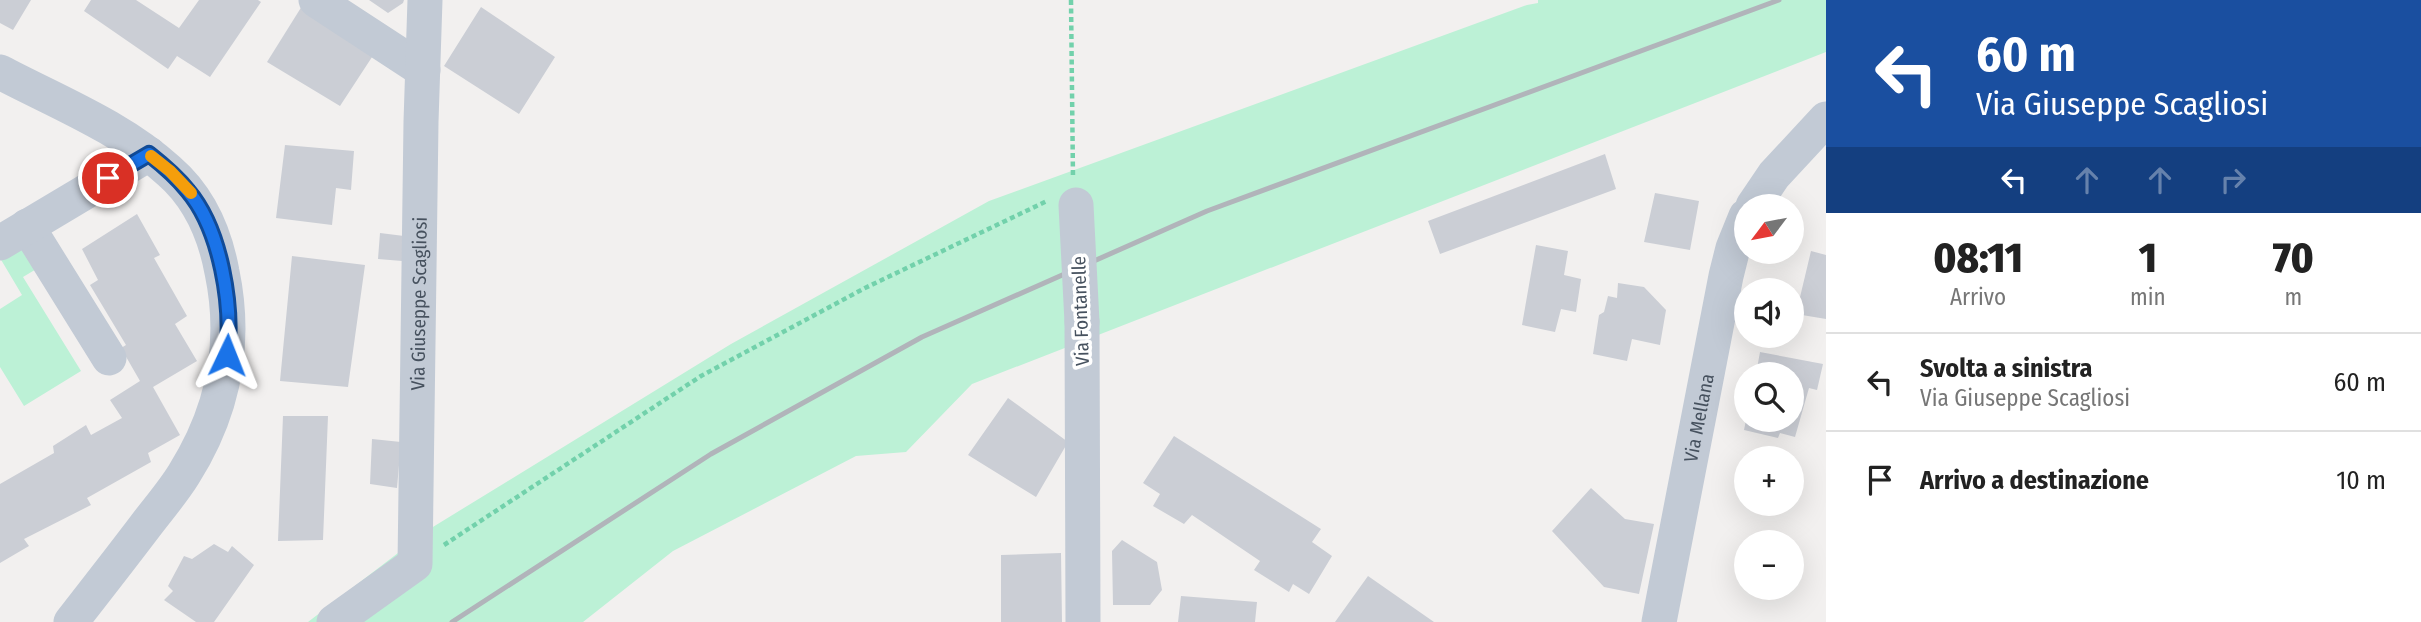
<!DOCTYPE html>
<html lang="it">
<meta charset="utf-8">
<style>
body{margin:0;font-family:"Fira Sans Condensed",sans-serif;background:#f6f6f6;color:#222;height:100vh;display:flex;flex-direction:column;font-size:26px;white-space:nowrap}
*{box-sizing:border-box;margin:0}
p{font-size:23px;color:#767676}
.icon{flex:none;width:38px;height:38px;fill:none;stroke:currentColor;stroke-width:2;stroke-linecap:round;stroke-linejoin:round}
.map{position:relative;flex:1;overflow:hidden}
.details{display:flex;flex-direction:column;background:#fff;width:595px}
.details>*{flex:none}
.banner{background:#1a4fa0;color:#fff;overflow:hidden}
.needle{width:46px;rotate:238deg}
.fabs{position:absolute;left:1734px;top:194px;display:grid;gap:14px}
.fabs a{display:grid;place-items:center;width:70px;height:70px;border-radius:50%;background:#fff;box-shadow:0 7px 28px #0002;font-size:35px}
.pin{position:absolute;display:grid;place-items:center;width:60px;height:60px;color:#fff;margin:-30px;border:4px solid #fff;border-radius:50%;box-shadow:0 2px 7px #0007}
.me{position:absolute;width:77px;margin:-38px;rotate:2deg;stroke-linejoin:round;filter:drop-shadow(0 0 5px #0008)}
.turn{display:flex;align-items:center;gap:24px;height:147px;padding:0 35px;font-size:32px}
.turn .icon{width:91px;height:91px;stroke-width:2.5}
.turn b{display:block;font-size:49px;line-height:60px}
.lanes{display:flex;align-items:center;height:66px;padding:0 35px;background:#0003;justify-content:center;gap:35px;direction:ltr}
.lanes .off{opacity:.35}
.eta{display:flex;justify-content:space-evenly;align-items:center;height:119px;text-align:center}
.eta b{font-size:42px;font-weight:800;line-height:49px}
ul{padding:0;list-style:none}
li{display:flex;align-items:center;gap:21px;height:98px;padding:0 35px;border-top:2px solid #e0e0e0}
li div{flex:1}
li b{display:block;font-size:26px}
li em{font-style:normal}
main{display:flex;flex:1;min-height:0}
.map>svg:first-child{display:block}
.green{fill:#bcf1d6}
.building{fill:#cbced5}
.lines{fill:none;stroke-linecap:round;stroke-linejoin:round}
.path{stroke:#72d1ab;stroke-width:4.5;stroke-dasharray:5 3.5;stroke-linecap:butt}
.minor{stroke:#c2cad5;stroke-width:35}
.rail{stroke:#b1b4ba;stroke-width:5}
.minor-bridge{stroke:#c2cad5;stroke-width:35}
.route-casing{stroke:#114b97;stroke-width:18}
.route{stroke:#1a73e8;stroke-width:12}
.slow{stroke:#f59e0b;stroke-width:12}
.labels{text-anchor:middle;stroke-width:7;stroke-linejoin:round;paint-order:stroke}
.street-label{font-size:19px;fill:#46515e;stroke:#fff}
</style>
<main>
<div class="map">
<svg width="1826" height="622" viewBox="0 0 1826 622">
<rect width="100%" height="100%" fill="#f2f0ef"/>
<path class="green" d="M1538,0H1826V52L972,384L906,452L856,456L673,551L583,622H308L428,530L731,344L989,201L1527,5L1538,3Z
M23,243L38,268L23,277L81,371L24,406L0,367V309L22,295L0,258Z"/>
<path class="building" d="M0,0H31L13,30L0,23Z
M91,0H136L179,28L199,0H258L261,2L210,77L177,56L168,69L84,11Z
M369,0H404L403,3L388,13Z
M302,6L374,54L340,106L267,62Z
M481,7L555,57L519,114L444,66Z
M285,145L354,151L351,190L336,188L332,225L276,218Z
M1605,154L1616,189L1440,254L1428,221Z
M1655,193L1699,201L1690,250L1644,242Z
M137,214L160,255L154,258L187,316L175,324L197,361L153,387L180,435L148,453L151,462L87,498L91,505L24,539L29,546L0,563V484L54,453L53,446L86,425L91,435L122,418L110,400L140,381L121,348L126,345L90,285L98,280L82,249Z
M380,233L404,236L402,261L378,259Z
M1536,245L1568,251L1564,275L1581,279L1576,312L1561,309L1555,332L1522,325Z
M1811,251L1826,255V319L1796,314Z
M292,256L365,265L348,387L280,381Z
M1618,283L1644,287L1666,310L1660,345L1632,339L1627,361L1593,354L1599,315L1604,312L1608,296L1617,298Z
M1760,352L1823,364L1817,390L1809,388L1795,437L1780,433L1778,438L1744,430L1746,420H1792V374H1756Z
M1008,398L1068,442L1036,497L968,455Z
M283,416H328L323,540L278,541Z
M1174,436L1321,529L1312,542L1332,556L1309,594L1293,584L1289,592L1254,570L1260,561L1192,515L1184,524L1153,506L1160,494L1143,483Z
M372,439L401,442L397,488L370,484Z
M1591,488L1625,519L1654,524L1639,594L1604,587L1552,531Z
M1122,540L1157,562L1162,590L1150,605H1113L1112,551Z
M214,544L228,552L232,546L254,565L214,622H196L164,600L173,591L168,586L184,556L192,559Z
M1061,553L1062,622H1001V555Z
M1368,576L1434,622H1335Z
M1181,596L1257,602L1255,622H1178Z"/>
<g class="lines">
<path class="path" d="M1071,0L1073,178
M444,545L701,376L865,288L1047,201"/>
<g class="minor">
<path d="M316,0L423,70"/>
<path d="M0,72C57,102 121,127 169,171C199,197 215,234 222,272C237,344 223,412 184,474C173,492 158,509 146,525C121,558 96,590 71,622"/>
<path d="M1753,206L1774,175L1826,119"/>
<path d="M27,226L109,358"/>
<path d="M0,243L149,154"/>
<path d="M1082,322L1083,622"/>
<path id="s1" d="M334,622L415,564L421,122L425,0"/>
<path id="s2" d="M1659,622L1726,276L1733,248L1746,216"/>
</g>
<path class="rail" d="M452,622L711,454L922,337L1207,211L1779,0"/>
<path class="minor-bridge" d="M1076,205L1082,322"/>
</g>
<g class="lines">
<g class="route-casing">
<path id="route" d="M108,178L149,154C163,165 177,177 188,191C221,230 233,306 227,355"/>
</g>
<use href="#route" class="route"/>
<path class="slow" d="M151,156L170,171L191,193"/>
</g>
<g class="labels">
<g class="street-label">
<text dy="7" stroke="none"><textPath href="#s1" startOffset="360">Via Giuseppe Scagliosi</textPath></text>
<text transform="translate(1080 311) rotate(-92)" y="7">Via Fontanelle</text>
<text dy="7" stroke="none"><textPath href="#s2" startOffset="208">Via Mellana</textPath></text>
</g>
</g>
</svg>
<div class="fabs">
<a><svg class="needle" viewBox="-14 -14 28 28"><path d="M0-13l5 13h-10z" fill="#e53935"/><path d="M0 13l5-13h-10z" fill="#767676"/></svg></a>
<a><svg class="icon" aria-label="sound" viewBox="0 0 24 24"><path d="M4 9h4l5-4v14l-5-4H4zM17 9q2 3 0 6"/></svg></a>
<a><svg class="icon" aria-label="search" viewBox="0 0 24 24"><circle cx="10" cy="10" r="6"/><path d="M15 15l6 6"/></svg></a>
<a>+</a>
<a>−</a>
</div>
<div class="pin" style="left:108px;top:178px;background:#d93025"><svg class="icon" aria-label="arrive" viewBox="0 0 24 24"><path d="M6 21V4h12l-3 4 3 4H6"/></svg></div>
<svg class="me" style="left:227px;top:355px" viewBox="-20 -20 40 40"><path d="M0-17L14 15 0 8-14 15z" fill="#1a73e8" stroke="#fff" stroke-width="4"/></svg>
</div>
<section class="details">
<div class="banner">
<div class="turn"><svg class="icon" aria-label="left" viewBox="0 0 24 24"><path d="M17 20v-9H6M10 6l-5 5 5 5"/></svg><div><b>60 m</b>Via Giuseppe Scagliosi</div></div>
<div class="lanes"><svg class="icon" aria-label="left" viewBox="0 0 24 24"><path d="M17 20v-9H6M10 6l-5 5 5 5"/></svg><svg class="icon off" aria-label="ahead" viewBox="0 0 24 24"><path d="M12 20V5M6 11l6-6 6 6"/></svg><svg class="icon off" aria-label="ahead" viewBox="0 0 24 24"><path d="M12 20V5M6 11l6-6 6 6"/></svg><svg class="icon off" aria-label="right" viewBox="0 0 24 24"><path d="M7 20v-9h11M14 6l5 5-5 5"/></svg></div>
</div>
<div class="eta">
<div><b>08:11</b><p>Arrivo</p></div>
<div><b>1</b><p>min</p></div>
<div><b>70</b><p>m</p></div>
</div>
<ul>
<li><svg class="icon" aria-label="left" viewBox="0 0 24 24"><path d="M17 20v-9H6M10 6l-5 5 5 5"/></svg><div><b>Svolta a sinistra</b><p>Via Giuseppe Scagliosi</p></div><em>60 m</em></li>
<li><svg class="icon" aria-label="arrive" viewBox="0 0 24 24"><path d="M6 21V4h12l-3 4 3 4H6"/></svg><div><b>Arrivo a destinazione</b></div><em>10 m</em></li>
</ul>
</section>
</main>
